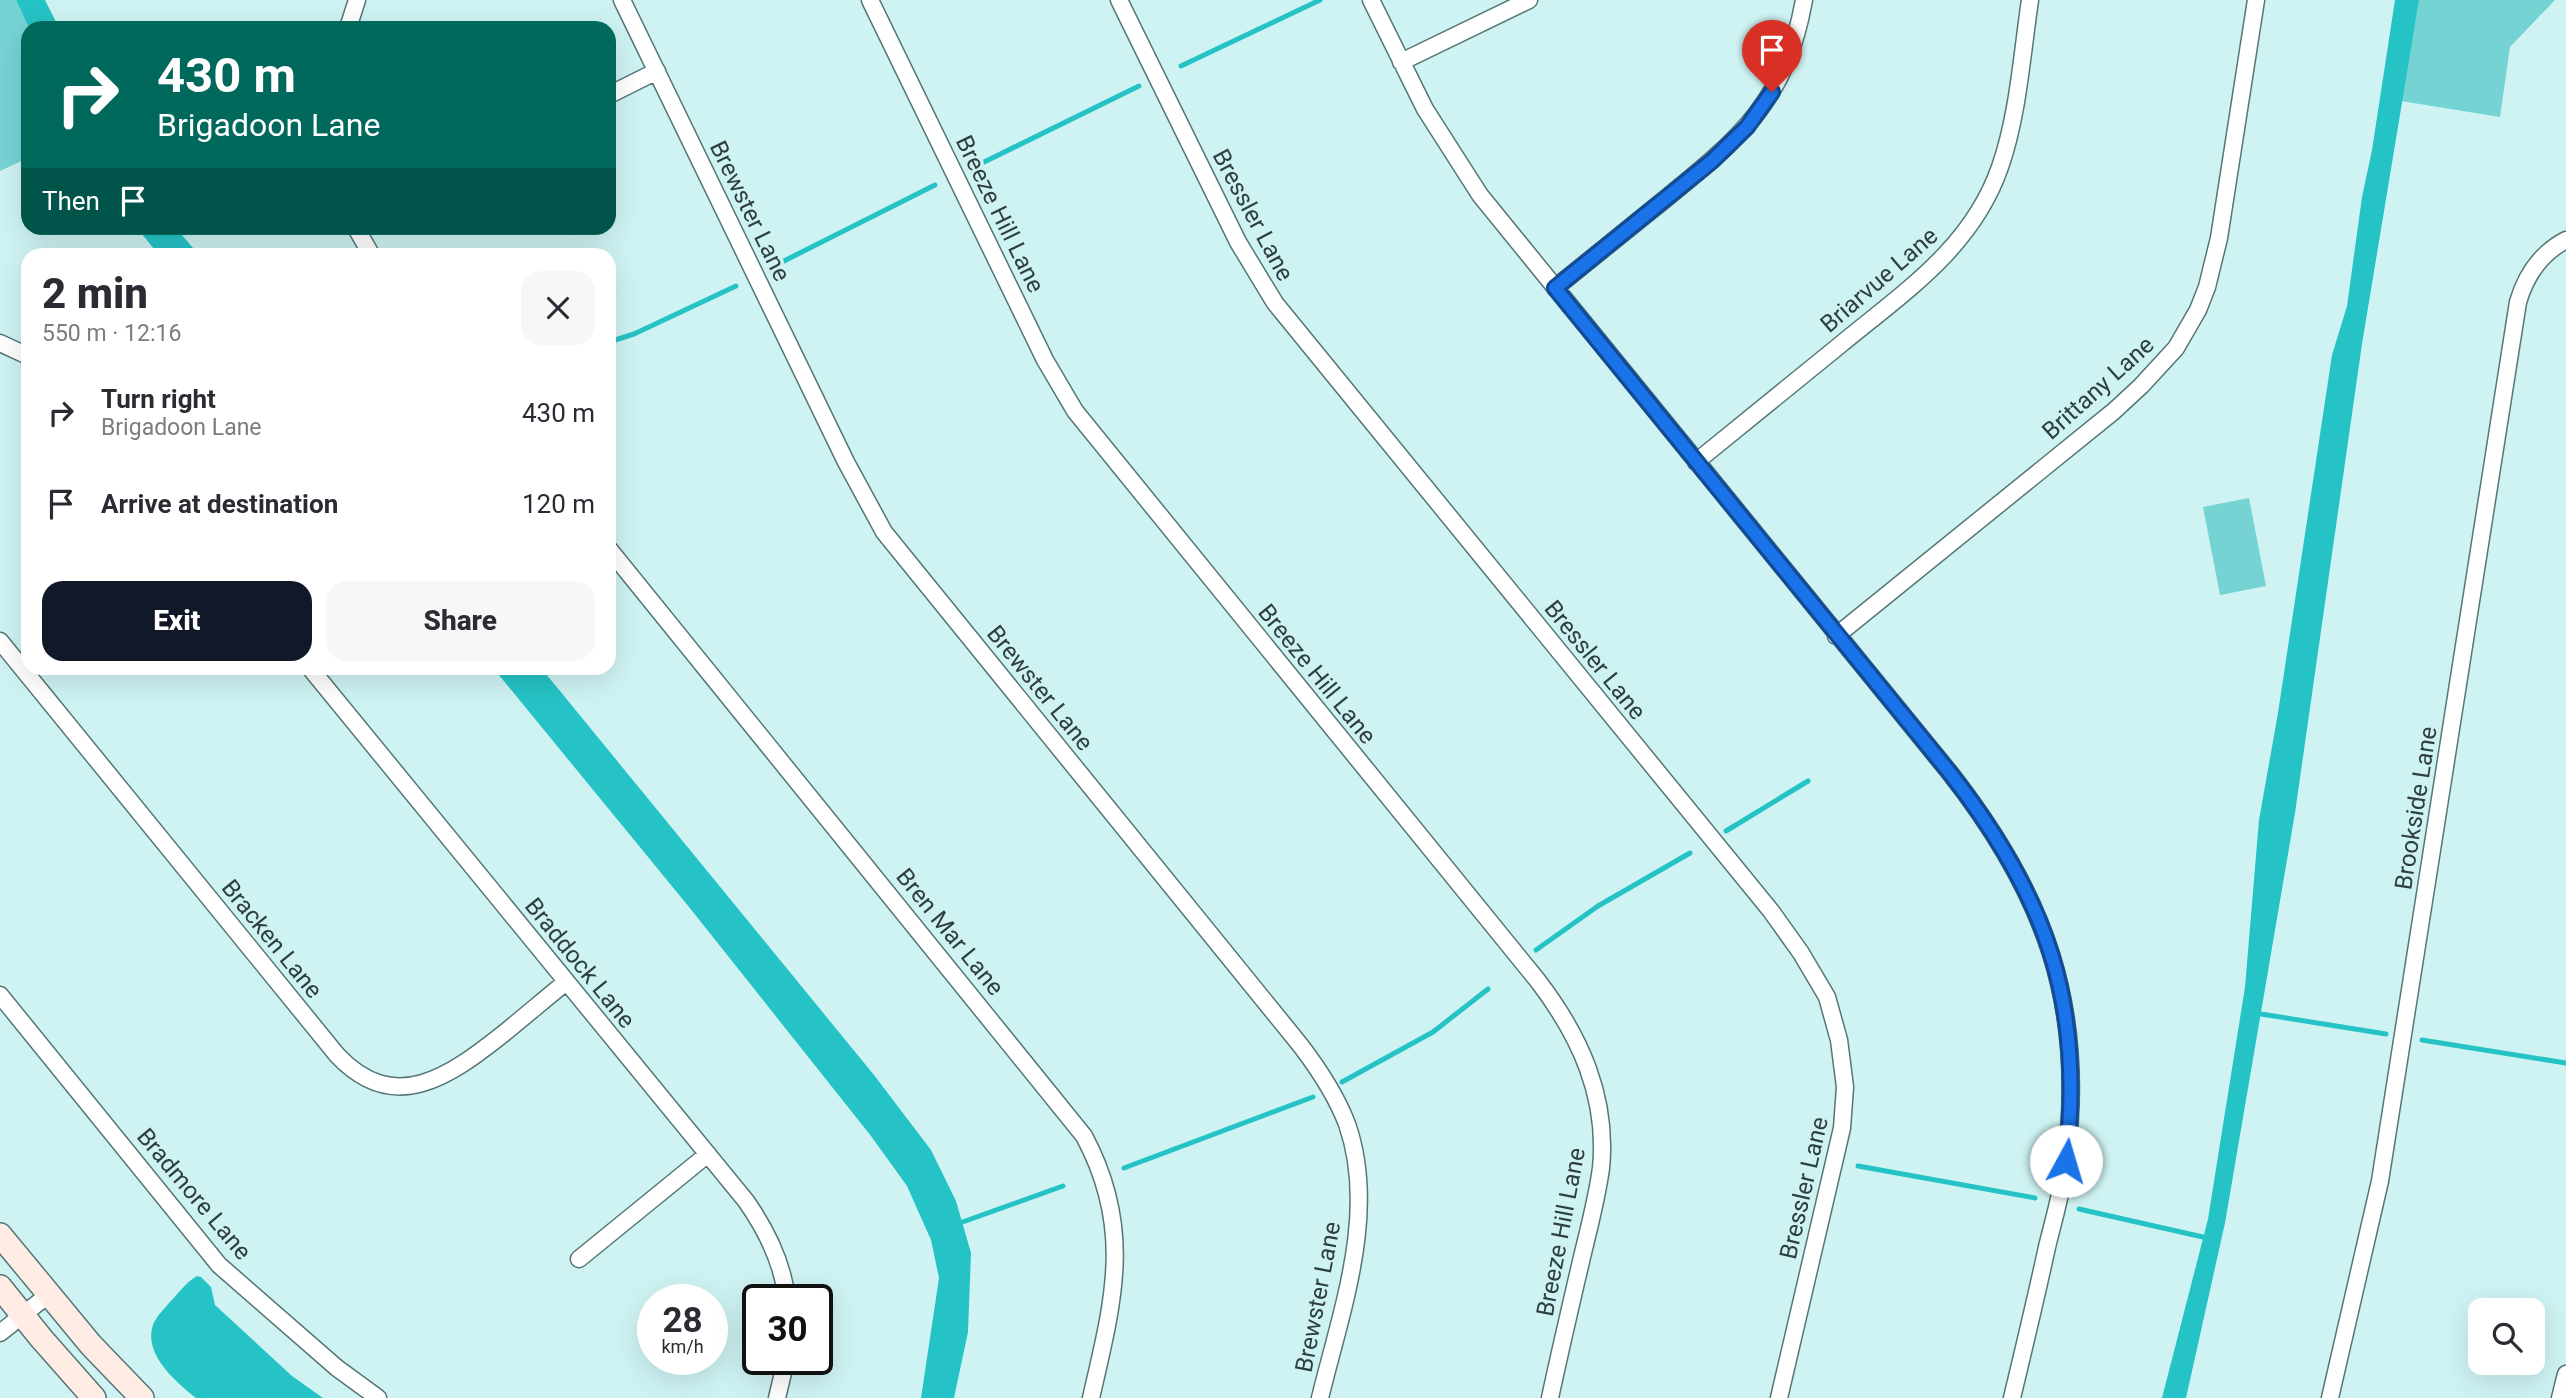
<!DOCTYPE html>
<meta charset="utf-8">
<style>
body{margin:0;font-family:Roboto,sans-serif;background:#f7f7f7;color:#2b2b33;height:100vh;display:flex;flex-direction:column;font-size:26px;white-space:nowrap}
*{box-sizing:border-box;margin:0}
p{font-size:23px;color:#7c7c81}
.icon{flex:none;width:38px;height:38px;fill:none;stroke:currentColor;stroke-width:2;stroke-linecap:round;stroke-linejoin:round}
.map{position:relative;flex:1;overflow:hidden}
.side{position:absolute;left:21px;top:248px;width:595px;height:427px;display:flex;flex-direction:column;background:#fff;border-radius:21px;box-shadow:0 7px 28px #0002}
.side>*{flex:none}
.top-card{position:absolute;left:21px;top:21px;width:595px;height:214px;border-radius:21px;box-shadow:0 7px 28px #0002;background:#00695c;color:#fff;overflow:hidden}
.tools{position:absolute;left:2468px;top:1298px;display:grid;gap:14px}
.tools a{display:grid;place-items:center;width:77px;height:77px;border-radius:14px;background:#fff;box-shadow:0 7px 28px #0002;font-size:35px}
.speed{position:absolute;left:637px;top:1284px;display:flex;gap:14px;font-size:35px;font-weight:700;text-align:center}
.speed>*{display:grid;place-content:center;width:91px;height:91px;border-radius:50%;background:#fff;box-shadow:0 7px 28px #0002;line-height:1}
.speed small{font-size:18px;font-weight:400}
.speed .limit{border:4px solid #111;border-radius:10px;background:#fff;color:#111}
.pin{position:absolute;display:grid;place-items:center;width:60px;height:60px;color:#fff;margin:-72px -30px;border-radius:50% 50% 50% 0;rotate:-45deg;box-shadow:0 0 7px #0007}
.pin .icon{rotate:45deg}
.me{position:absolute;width:77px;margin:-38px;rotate:6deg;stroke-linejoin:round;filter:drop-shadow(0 0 5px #0008)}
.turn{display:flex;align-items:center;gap:24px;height:147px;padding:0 21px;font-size:32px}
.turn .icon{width:91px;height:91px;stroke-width:2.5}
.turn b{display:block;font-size:49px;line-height:60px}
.then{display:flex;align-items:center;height:66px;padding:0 21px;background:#0003;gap:14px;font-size:26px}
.round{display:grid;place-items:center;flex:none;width:74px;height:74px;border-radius:21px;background:#f7f7f7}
.overview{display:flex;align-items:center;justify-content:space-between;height:119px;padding:0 21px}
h1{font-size:42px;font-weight:800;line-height:52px}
.cta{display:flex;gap:14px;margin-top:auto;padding:14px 21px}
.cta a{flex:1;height:80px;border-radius:21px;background:#111827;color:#fff;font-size:28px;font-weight:800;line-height:80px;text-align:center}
.cta a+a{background:#f7f7f7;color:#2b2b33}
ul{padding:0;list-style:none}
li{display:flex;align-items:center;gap:21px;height:91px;padding:0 21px}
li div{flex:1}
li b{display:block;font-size:26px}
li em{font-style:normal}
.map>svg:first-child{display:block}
.green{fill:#76d3d4}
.water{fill:#26c3c6}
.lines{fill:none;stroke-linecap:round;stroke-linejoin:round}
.stream{stroke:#26c3c6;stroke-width:5}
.minor-casing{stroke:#557676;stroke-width:19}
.secondary-casing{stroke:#557676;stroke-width:26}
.minor{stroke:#fff;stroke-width:16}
.secondary{stroke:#ffede5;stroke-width:23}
.route-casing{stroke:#114b97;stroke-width:18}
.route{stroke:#1a73e8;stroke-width:12}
.labels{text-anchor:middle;stroke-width:7;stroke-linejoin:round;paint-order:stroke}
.street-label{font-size:24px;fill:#2f3e3e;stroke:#cff3f3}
</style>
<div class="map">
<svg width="2566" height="1398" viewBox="0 0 2566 1398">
<rect width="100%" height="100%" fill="#cff3f3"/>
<path class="green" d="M0,0H16L29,28L28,158L0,171Z
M2419,0H2555L2510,47L2500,117L2401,101Z
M2249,498L2266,586L2220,595L2203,507Z"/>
<path class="water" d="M16,0H45L59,28H29Z
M2395,0H2419L2362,344L2295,813L2225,1223L2186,1398H2162L2208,1219L2245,987L2259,820L2278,713L2332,355L2347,306L2362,197L2372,150Z
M137,228H176L199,255H159Z
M494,669H542L874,1075L931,1150L956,1201L971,1253L968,1332L954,1398H921L939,1278L931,1240L907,1186L871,1136L689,907Z
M197,1276L201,1277L211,1287L215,1305L292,1376L323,1398H196C176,1382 143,1354 153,1325C156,1317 163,1310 169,1303C178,1294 186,1282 197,1276Z"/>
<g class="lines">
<path class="stream" d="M1181,66L1320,0
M976,166L1139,86
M770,268L935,185
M609,342L634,334L736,286
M1726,831L1808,781
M1536,950L1598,906L1690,853
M2261,1014L2386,1034
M2422,1040L2566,1063
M1342,1082L1433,1032L1488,989
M1858,1166L2035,1198
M1124,1168L1313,1097
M2079,1209L2203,1237
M957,1224L1063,1186"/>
<g class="minor-casing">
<path id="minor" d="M622,0L846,462L884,532L1301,1046C1320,1071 1336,1095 1347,1124C1378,1213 1341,1311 1320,1398
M870,0L1045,360L1075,411L1538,981C1580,1036 1608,1097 1601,1168C1597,1198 1589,1228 1582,1257C1571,1304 1560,1351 1550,1398
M1119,0L1238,242L1275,303L1771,911L1801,953L1827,997L1839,1040L1845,1087L1842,1128L1779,1398
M1371,0L1425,109L1480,195L1950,773C2044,893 2086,1005 2066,1159C2063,1189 2054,1218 2047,1247C2036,1298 2024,1348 2012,1398
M348,28L357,0
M1401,62L1529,0
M609,95L657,71
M356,228L372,256
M1555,288C1591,259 1627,230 1664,200C1739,139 1786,101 1804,0
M0,343L28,356
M1696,462C1744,423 1792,384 1840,345C1904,292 1972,248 2000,167C2018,116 2022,54 2030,0
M609,549L1084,1136C1134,1229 1113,1302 1091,1398
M1836,636L2114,411L2141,386L2176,348L2198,310L2207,287L2219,238L2256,0
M0,641L337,1055C395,1117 451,1075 503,1034C524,1017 545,999 566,982
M310,668L746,1201C767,1231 783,1263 787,1300
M0,995L219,1265L337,1368L378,1398
M579,1259L708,1154
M0,1333L48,1295
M777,1398L786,1360
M2330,1398L2380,1181L2518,302C2526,275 2541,253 2566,240
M2560,1398L2566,1374"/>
</g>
<g class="secondary-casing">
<path id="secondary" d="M0,1235L91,1345L142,1398
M0,1287L41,1338L94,1398"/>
</g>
<use href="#minor" class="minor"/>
<use href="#secondary" class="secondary"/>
</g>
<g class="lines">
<g class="route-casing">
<path id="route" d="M1772,92L1747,127L1712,161L1555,288L1950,773C2046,896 2085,1004 2066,1161"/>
</g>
<use href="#route" class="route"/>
</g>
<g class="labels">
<g class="street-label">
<text transform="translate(750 211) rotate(64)" y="8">Brewster Lane</text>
<text transform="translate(1000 214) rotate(64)" y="8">Breeze Hill Lane</text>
<text transform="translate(1253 215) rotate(62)" y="8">Bressler Lane</text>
<text transform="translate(1879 280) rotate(-41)" y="8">Briarvue Lane</text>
<text transform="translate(2098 388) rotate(-42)" y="8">Brittany Lane</text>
<text transform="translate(1595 660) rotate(51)" y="8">Bressler Lane</text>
<text transform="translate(1317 674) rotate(51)" y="8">Breeze Hill Lane</text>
<text transform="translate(1040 688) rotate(51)" y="8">Brewster Lane</text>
<text transform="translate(2416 808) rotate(-81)" y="8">Brookside Lane</text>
<text transform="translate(950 932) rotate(51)" y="8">Bren Mar Lane</text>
<text transform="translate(272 939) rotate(51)" y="8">Bracken Lane</text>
<text transform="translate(580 963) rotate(51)" y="8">Braddock Lane</text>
<text transform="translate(1804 1188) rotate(-77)" y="8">Bressler Lane</text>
<text transform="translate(194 1194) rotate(50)" y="8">Bradmore Lane</text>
<text transform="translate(1561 1232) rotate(-79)" y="8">Breeze Hill Lane</text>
<text transform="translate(1318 1297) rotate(-79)" y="8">Brewster Lane</text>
</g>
</g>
</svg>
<div class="tools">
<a><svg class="icon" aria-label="search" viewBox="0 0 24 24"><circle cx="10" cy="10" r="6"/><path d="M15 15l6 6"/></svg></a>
</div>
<div class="speed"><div>28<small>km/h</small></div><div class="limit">30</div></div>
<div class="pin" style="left:1772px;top:92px;background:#d93025"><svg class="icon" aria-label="arrive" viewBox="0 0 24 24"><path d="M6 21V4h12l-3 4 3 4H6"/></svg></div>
<svg class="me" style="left:2066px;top:1161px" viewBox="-20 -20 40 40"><circle r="19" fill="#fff"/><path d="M0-13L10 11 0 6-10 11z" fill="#1a73e8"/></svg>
<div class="top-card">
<div class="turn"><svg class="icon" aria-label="right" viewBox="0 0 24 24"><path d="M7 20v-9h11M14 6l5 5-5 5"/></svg><div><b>430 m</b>Brigadoon Lane</div></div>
<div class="then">Then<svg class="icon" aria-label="arrive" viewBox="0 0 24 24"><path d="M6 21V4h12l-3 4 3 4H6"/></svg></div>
</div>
<section class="side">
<div class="overview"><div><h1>2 min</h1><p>550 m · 12:16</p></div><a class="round"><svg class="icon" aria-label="close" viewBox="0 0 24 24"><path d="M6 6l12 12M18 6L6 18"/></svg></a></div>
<ul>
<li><svg class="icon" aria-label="right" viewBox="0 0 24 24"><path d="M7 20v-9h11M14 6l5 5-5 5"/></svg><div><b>Turn right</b><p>Brigadoon Lane</p></div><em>430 m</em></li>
<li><svg class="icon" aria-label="arrive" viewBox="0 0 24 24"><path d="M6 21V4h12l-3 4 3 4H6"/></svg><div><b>Arrive at destination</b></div><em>120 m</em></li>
</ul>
<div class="cta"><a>Exit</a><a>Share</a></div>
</section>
</div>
